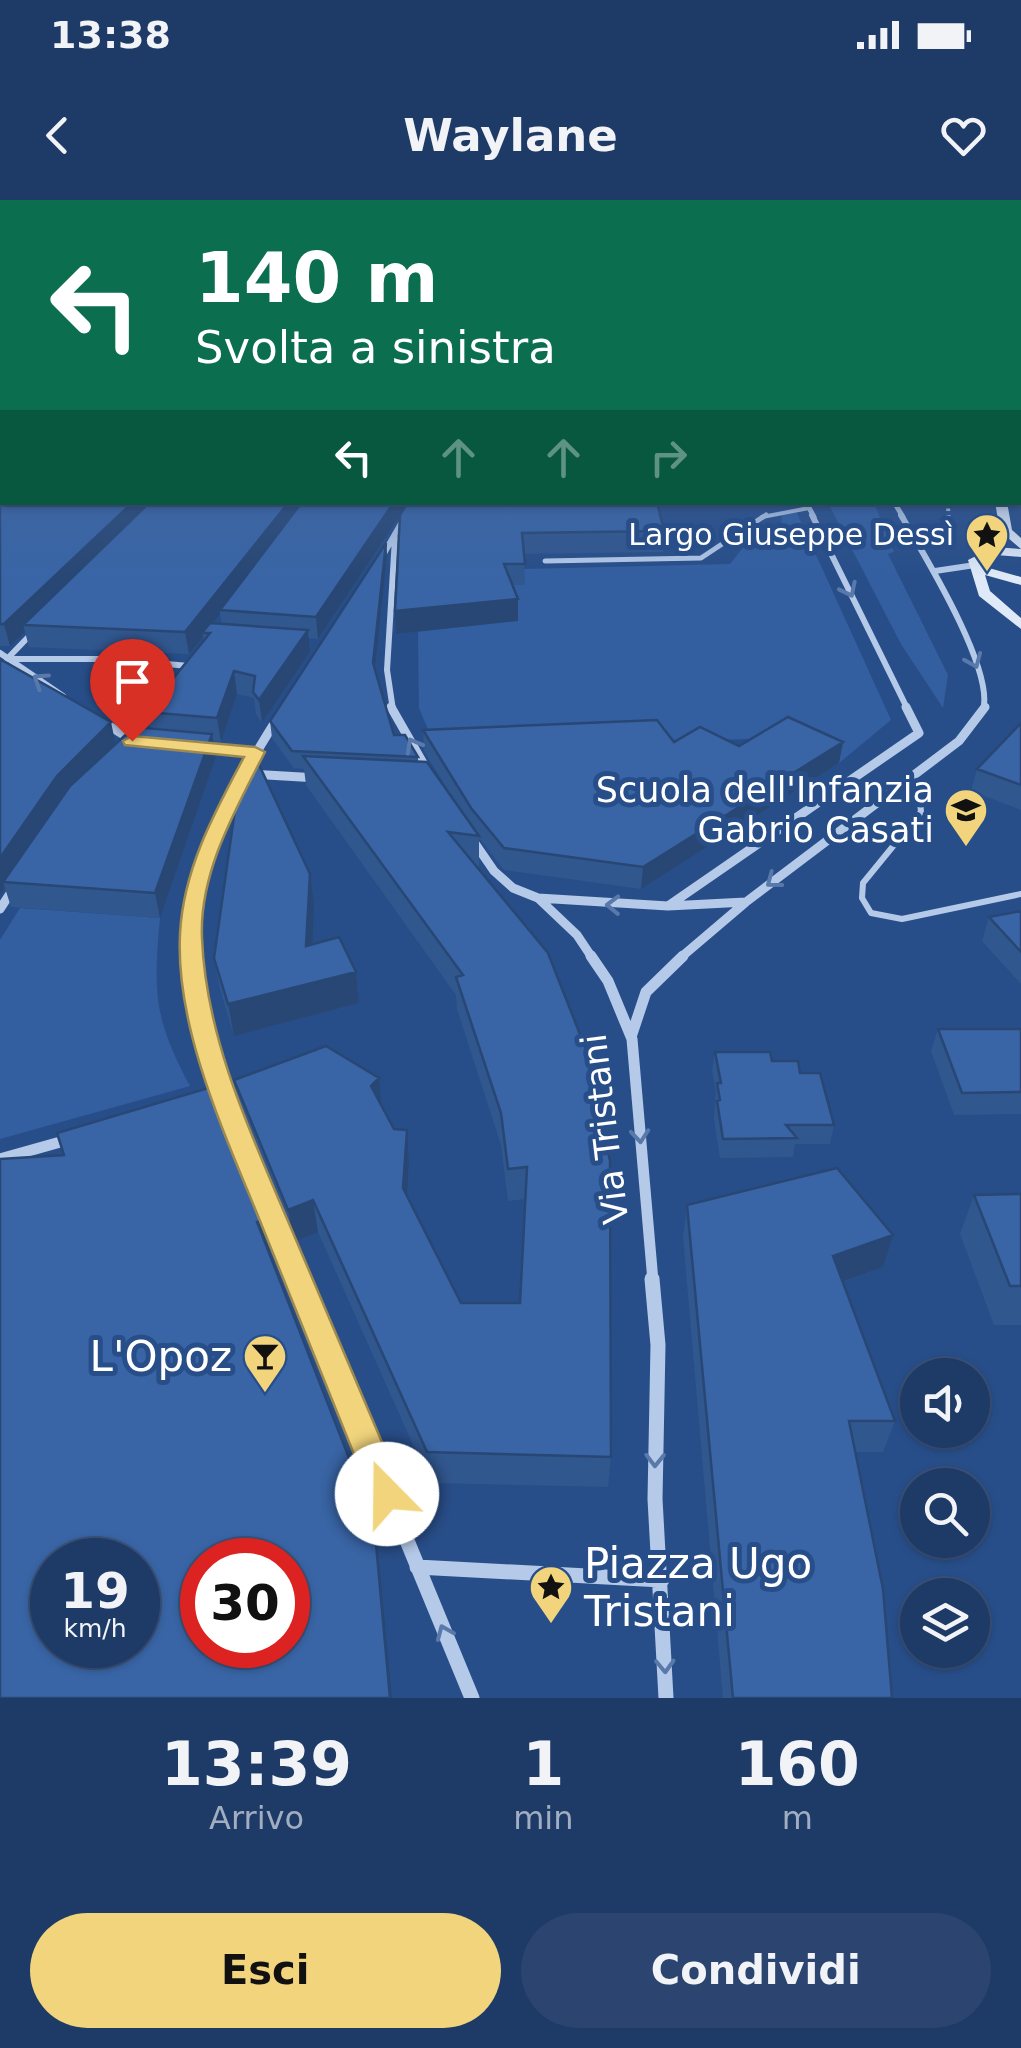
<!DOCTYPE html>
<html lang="it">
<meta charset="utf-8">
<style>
body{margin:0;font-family:"DejaVu Sans",sans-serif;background:#2b4570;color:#f1f3f6;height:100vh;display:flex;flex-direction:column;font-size:38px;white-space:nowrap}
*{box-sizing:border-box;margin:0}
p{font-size:32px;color:#a1adc0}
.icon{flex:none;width:55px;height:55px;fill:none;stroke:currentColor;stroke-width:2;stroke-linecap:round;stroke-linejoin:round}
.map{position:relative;height:1498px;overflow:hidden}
.sheet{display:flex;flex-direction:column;background:#1e3a67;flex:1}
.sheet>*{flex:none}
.top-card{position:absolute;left:0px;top:0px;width:1022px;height:305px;box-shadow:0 2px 8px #0004,0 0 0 2px #3c547b;background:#0b6e4f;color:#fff;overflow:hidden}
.tools{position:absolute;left:900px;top:1158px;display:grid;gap:20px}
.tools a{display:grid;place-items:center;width:90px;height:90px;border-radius:50%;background:#1e3a67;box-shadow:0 2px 8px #0004,0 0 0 2px #3c547b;font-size:50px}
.speed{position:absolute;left:30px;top:1338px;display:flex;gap:20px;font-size:50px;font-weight:700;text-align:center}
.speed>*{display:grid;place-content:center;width:130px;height:130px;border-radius:50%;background:#1e3a67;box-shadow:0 2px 8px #0004,0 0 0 2px #3c547b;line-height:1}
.speed small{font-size:25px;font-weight:400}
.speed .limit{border:15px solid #d22;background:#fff;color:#111}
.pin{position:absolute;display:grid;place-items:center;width:85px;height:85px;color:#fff;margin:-102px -42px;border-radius:50% 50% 50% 0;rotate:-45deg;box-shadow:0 0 10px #0007}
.pin .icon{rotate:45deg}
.me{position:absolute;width:110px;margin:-55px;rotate:338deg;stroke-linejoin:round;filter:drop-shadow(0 0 8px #0008)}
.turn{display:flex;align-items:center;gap:35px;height:210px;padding:0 30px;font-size:45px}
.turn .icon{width:130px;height:130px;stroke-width:2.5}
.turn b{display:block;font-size:70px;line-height:85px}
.lanes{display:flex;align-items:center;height:95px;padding:0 30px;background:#0003;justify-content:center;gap:50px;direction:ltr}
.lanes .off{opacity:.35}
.eta{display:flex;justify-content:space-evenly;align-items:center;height:170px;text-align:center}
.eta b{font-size:60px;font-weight:600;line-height:70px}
.cta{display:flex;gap:20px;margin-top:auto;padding:20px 30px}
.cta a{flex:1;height:115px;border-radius:60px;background:#f1d47c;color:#111;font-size:40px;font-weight:600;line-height:115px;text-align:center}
.cta a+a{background:#2b4570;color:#f1f3f6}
.status{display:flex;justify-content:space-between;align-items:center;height:70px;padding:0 50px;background:#1e3a67;direction:ltr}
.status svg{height:28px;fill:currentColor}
header{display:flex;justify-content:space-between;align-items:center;height:130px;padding:0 30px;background:#1e3a67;font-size:45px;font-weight:600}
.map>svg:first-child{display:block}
.green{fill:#335fa1}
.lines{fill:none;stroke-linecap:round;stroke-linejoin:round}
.path{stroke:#b5cae9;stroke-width:4;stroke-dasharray:2.5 4;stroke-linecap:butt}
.lane-far2{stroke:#b5cae9;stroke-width:4}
.lane-far1{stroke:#b5cae9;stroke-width:5}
.lane{stroke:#b5cae9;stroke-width:6}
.street-far4{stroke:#b5cae9;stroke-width:5}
.street-far3{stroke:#b5cae9;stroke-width:6}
.street-far2{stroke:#b5cae9;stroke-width:9}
.street-far1{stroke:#b5cae9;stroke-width:11}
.street{stroke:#b5cae9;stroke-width:15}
.secondary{fill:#dfe9f8;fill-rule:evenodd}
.wall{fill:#31578f;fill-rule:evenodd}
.shaded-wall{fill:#284774}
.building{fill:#3965a6;stroke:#284774;stroke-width:2.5;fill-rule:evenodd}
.oneway{stroke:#5979ab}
.route{fill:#f1d47c;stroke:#9d8a51;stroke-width:2.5}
.labels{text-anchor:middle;stroke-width:10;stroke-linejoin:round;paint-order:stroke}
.far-poi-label{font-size:30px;fill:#fff;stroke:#284e89;text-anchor:end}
.poi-label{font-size:35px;fill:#fff;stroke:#284e89;text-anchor:end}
.street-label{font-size:35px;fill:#fff;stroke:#284e89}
.near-poi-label{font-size:42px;fill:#fff;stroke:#284e89;text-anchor:end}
</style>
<div class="status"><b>13:38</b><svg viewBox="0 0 49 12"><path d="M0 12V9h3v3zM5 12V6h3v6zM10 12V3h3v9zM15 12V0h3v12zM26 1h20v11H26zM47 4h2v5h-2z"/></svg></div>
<header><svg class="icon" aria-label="back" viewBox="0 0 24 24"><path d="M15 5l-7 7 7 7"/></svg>Waylane<svg class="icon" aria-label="heart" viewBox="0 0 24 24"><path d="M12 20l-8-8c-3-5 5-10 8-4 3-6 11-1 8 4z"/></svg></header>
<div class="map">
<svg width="1021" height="1498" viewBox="0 0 1021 1498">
<rect width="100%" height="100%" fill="#284e89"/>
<path class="green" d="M828,303H874L894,352L888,354L948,475L943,508L901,444Z
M797,313L891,520L839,563L785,538L436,548L419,508L418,431L508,385L523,369L730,364L755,332L781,325L782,314Z
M20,708L160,718C153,793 154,819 190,886L0,939V740Z"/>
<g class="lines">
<path class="path" d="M948,302L949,341"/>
<path class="lane-far2" d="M762,317L809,308"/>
<path class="lane-far1" d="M545,361L701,358L766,315"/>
<path class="lane" d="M906,581L920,601L921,612L863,683L862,698L871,713L902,719L1021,694"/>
<path class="street-far4" d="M806,302L814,317
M894,302L903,317
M405,317L414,302"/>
<path class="street-far3" d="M812,315L908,510
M901,315C923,353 995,470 983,510
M379,362L406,315
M935,371L975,365
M0,453L63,496
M7,459L34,431
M8,459H110L189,466
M393,510L387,470L395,338"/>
<path class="street-far2" d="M391,507L427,570
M103,522L135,542
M201,548L255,553
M250,574L318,578
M472,639L494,671L513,688L538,698L577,735L593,759
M538,698L668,706L746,702
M668,706L919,533L906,507
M0,709L15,686
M192,759C187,668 230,593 277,519
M679,759L746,702L959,541L985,507"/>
<path class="street-far1" d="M192,756L223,896L300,1081
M591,756L608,781L632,839L653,1081
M632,834L646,792L683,756
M0,959L71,939"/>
<path class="street" d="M299,1079L472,1498
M652,1079L658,1145L655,1299L666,1498
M417,1367L662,1380"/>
<path class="secondary" d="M995,302H1007L1012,330L1021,338V349L1000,331Z
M994,347L1021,349V357L996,355L981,362L982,366L1021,377V385L985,375L990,391L1021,418V429L979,396L968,360Z"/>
</g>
<path class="wall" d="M0,168L2,302H657L664,331L663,352L524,354L525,385H513L518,399V421L396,434L400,316L318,439L308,438L310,452L262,523L256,514L254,498L237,494L221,542L213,541L216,557L160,718L11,707L5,688L0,695V459L116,544L150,528L146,512L204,441L203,437L189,454L29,447L25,432L10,446H0ZM220,414L222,424H213Z
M386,343L387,357L375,471L394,535L418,557V561L456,603L424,551L423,530L739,546L843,542L839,563L641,689L504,670L479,638V666H476L611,1257L608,1287L430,1283L318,1032L294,1042L240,912L234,880L382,906L394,929L407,930L409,962L407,996L461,1103H520L526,999L508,1001L501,945L457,809L456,795L306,585L304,569L294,568L272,538L270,521Z
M1021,523V610L971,591L977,569Z
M314,705L312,744L356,772L359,803L234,836L220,789L214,758Z
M1021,711V784L982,741L989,717Z
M938,829H1021V914L954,915L931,851Z
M715,852L772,861L800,873L834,925L830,944H795L793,957L720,958L714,919L716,891L712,871Z
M1021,994V1125H994L960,1034L974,995Z
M687,1005L883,1067L843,1082L895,1221L883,1252H855L892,1498H723L683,1037Z"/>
<path class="shaded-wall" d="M133,302H158L23,425L25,432L10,446L4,424Z
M289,302H307L220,410V414L206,433H202L203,437L189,454L185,432Z
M394,302H409L318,439L316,417Z
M386,343L387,357L374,479L373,463Z
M518,399V421L396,434L395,411Z
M308,430L310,452L262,523L259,500Z
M234,471L237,494L221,542L217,518Z
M111,522L116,546L3,682L5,688L0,695V658L57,576Z
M212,534L216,557L160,718L155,693Z
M843,542L839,563L641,689L643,667Z
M310,674L314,705L311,777L306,746Z
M356,772L359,803L234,836L228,804Z
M379,878L382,910L371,886Z
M407,930L409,962L406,1020L403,988Z
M313,1000L318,1032L294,1042L288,1010Z
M271,1017L277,1049L264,1054L257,1022Z
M893,1035L883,1067L825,1088L833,1056Z
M374,1322L378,1352L392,1498H390Z"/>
<path class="building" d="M0,168H2V302H133L4,424H0Z
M150,302H289L185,432L23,425Z
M302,302H394L316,417L220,410Z
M408,302H657L664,331L522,333L525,364H504L518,399L395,411L400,315Z
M386,343L373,463L394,535H405L418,557L292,551L270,521Z
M210,423L308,430L259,500L253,492L255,476L234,471L217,518L146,512L210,433H202Z
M0,459L111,522L57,576L0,658Z
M788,517L843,542L643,667L504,648L471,608L423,530L657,520L674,542L700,527L739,546Z
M1021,523V585L977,569Z
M134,527L212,534L155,693L3,682L70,586Z
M243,553L254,554L310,674L306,746L339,737L356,772L228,804L214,758Z
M303,556L427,562L479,636L448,632L548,753L585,847L610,961L611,1257L427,1252L313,1000L288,1010L234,880L326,846L379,878L371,886L394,929L407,930L403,988L461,1103H520L527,967L508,969L501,913L456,777L463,775Z
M1021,711V752L989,717Z
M938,829H1021V892L962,893Z
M715,852H770L772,861H798L800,873H820L834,925H786L797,938L723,939L717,901L720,900L717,883H721Z
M215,886L271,1017L257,1022L374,1322L390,1498H0V959L64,955L57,933ZM52,1360H138V1445H52ZM202,1360H288V1445H202Z
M837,968L893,1035L833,1056L895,1221H849L883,1389L892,1498H733L687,1005Z
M1021,994V1086H1010L974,995Z"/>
<defs><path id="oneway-chevron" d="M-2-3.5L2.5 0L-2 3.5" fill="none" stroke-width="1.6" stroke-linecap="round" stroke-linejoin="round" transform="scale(2.5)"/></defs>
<g class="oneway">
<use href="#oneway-chevron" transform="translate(849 390) rotate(64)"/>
<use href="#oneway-chevron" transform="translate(974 461) rotate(67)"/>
<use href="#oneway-chevron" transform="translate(40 480) rotate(-147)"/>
<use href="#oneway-chevron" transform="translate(413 545) rotate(-119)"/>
<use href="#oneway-chevron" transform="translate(773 681) rotate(143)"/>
<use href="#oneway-chevron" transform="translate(613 705) rotate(-179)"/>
<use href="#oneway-chevron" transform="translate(640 936) rotate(85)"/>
<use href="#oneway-chevron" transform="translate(655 1260) rotate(91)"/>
<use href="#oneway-chevron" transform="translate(444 1432) rotate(-113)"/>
<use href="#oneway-chevron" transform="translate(665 1466) rotate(88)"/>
</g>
<linearGradient id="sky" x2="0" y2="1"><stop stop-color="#162b4b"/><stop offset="0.45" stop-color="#426397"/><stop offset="1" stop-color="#426397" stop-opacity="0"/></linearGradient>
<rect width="1021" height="377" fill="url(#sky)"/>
<path class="route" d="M132,536L255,547L265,552C236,609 199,672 202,738C206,840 252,936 291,1028C329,1117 366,1205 404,1294L399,1306L387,1311L375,1306L370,1294C334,1205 298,1115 262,1026C227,939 175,830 180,734C183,670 214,613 244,557L125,545L123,541Z"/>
<defs>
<g id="sight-pin" transform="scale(2.25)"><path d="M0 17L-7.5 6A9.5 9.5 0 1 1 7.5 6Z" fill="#f1d47c" stroke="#284e89"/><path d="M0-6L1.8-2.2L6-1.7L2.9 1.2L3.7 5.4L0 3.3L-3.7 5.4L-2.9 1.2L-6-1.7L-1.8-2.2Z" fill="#111"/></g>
<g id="school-pin" transform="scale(2.25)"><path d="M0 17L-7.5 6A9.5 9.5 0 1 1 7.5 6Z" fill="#f1d47c" stroke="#284e89"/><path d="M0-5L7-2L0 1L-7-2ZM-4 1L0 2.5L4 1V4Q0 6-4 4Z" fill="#111"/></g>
<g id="bar-pin" transform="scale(2.25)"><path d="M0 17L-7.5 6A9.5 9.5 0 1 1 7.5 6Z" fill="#f1d47c" stroke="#284e89"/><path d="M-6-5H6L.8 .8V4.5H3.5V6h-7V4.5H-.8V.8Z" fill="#111"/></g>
</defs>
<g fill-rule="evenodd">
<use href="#sight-pin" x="987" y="335"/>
<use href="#school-pin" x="966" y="610"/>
<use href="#bar-pin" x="265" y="1156"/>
<use href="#sight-pin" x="551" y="1387"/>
</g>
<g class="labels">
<g class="far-poi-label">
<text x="954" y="345">Largo Giuseppe Dessì</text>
</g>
<g class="poi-label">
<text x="934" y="602">Scuola dell'Infanzia<tspan x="934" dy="40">Gabrio Casati</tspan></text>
</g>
<g class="street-label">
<text transform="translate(605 929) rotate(-97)" y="12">Via Tristani</text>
</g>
<g class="near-poi-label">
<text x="232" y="1171">L'Opoz</text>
<text x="584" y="1378" text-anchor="start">Piazza Ugo<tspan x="584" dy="48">Tristani</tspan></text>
</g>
</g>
</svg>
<div class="tools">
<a><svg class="icon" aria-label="sound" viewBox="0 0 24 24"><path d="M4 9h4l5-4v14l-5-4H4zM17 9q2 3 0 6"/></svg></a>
<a><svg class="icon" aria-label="search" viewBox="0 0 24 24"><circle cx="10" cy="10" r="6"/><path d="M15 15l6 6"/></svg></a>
<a><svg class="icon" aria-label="layers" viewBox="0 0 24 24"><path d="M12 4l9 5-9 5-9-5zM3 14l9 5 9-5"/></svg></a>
</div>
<div class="speed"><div>19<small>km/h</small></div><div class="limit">30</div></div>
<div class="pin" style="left:132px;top:541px;background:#d93025"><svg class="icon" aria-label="arrive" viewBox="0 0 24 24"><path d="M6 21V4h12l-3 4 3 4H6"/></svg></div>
<svg class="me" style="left:387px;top:1294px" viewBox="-20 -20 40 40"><circle r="19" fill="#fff"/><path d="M0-13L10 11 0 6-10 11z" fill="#f1d47c"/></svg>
<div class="top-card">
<div class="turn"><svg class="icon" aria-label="left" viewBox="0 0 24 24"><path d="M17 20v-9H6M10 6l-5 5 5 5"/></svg><div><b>140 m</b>Svolta a sinistra</div></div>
<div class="lanes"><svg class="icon" aria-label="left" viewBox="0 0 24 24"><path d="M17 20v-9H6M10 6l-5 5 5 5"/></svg><svg class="icon off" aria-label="ahead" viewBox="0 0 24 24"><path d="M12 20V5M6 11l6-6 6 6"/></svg><svg class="icon off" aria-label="ahead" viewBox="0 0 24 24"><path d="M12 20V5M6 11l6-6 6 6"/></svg><svg class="icon off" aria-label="right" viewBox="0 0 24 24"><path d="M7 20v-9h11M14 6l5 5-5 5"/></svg></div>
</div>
</div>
<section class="sheet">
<div class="eta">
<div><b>13:39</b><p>Arrivo</p></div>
<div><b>1</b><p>min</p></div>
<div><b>160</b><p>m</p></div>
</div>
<div class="cta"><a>Esci</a><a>Condividi</a></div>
</section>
